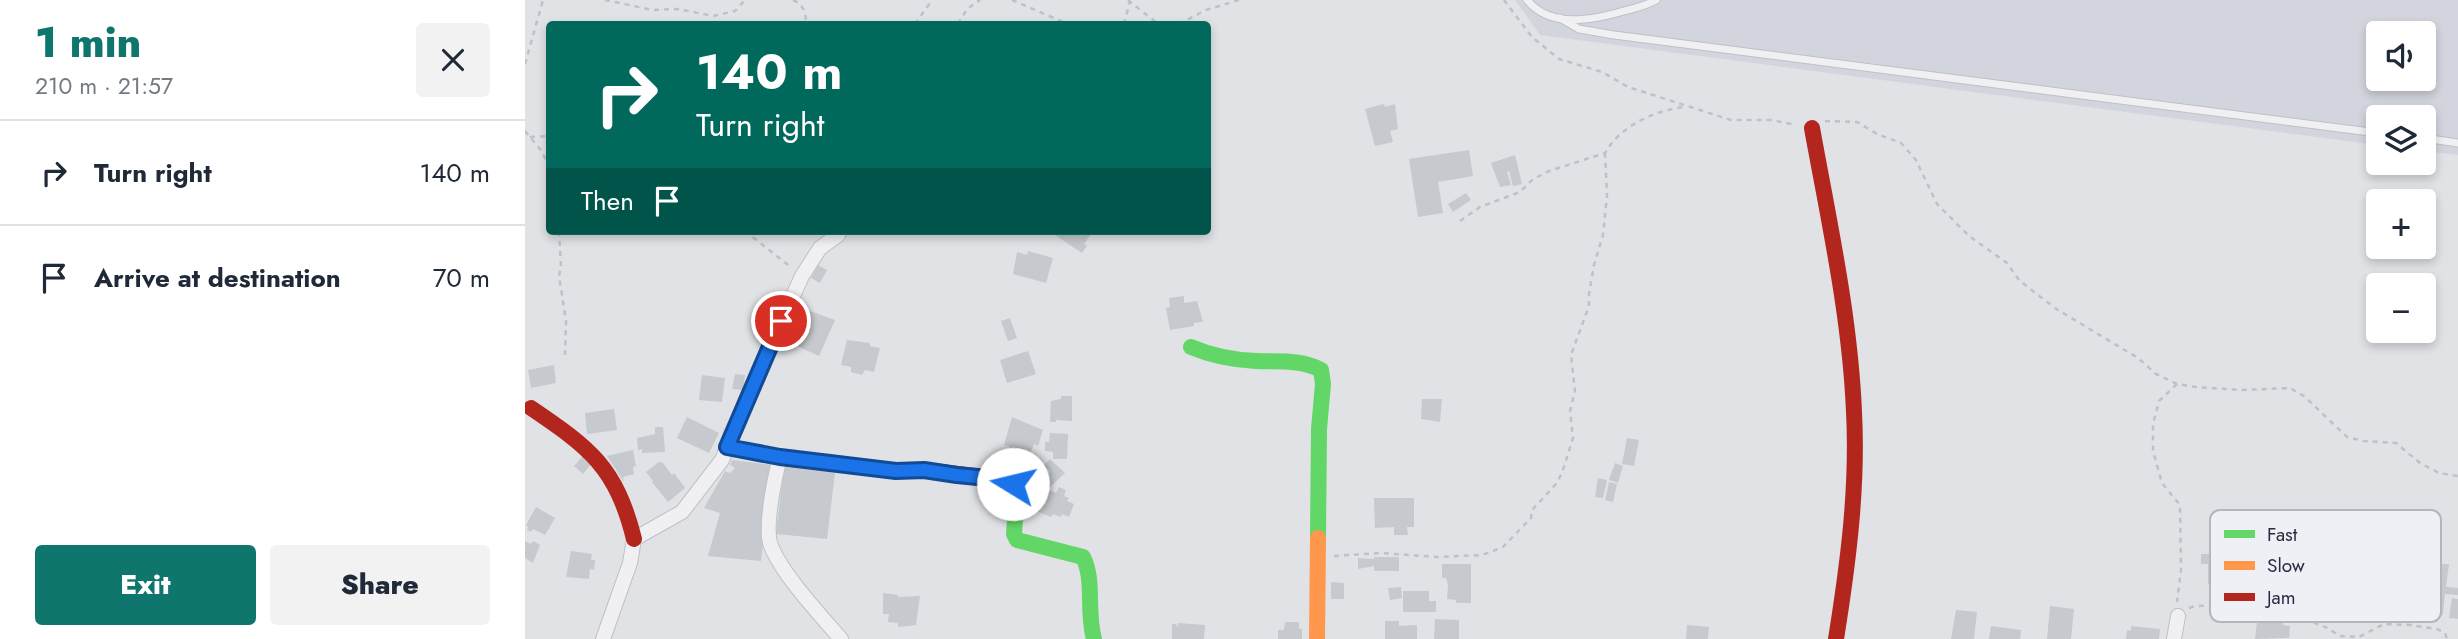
<!DOCTYPE html>
<meta charset="utf-8">
<style>
body{margin:0;font-family:Jost,sans-serif;background:#f2f2f3;color:#1f2937;height:100vh;display:flex;flex-direction:column;font-size:26px;white-space:nowrap}
*{box-sizing:border-box;margin:0}
p{font-size:23px;color:#747a83}
.icon{flex:none;width:38px;height:38px;fill:none;stroke:currentColor;stroke-width:2;stroke-linecap:round;stroke-linejoin:round}
.map{position:relative;flex:1;overflow:hidden}
.sheet{display:flex;flex-direction:column;background:#fff;width:525px}
.sheet>*{flex:none}
.guide{position:absolute;left:21px;top:21px;width:665px;height:214px;border-radius:7px;box-shadow:0 4px 10px #0003;background:#00695c;color:#fff;overflow:hidden}
.tools{position:absolute;left:1841px;top:21px;display:grid;gap:14px}
.tools a{display:grid;place-items:center;width:70px;height:70px;border-radius:7px;background:#fff;box-shadow:0 4px 10px #0003;font-size:35px}
.pin{position:absolute;display:grid;place-items:center;width:60px;height:60px;color:#fff;margin:-30px;border:4px solid #fff;border-radius:50%;box-shadow:0 2px 7px #0007}
.me{position:absolute;width:77px;margin:-38px;rotate:279deg;stroke-linejoin:round;filter:drop-shadow(0 0 5px #0008)}
.turn{display:flex;align-items:center;gap:24px;height:147px;padding:0 35px;font-size:32px}
.turn .icon{width:91px;height:91px;stroke-width:2.5}
.turn b{display:block;font-size:49px;line-height:60px}
.then{display:flex;align-items:center;height:66px;padding:0 35px;background:#0003;gap:14px;font-size:26px}
.round{display:grid;place-items:center;flex:none;width:74px;height:74px;border-radius:7px;background:#f2f2f3}
.overview{display:flex;align-items:center;justify-content:space-between;height:119px;padding:0 35px}
h1{font-size:42px;font-weight:800;line-height:52px;color:#0f766e}
.primary-button{display:flex;gap:14px;margin-top:auto;padding:14px 35px}
.primary-button a{flex:1;height:80px;border-radius:7px;background:#0f766e;color:#fff;font-size:28px;font-weight:800;line-height:80px;text-align:center}
.primary-button a+a{background:#f2f2f3;color:#1f2937}
ul{padding:0;list-style:none}
li{display:flex;align-items:center;gap:21px;height:105px;padding:0 35px;border-top:2px solid #e0e1e3}
li div{flex:1}
li b{display:block;font-size:26px}
li em{font-style:normal}
main{display:flex;flex:1;min-height:0}
.map>svg:first-child{display:block}
.built{fill:#d2d5dd;fill-rule:evenodd}
.building{fill:#c6c9cd}
.lines{fill:none;stroke-linecap:round;stroke-linejoin:round}
.lane-casing{stroke:#bec0c4;stroke-width:9}
.street-casing{stroke:#bec0c4;stroke-width:16}
.path{stroke:#c0c0c6;stroke-width:2.5;stroke-dasharray:5 5;stroke-linecap:butt}
.lane{stroke:#f0f0f3;stroke-width:7}
.street{stroke:#f0f0f3;stroke-width:14}
.fast{stroke:#63d668;stroke-width:16}
.slow{stroke:#ff974d;stroke-width:16}
.jam{stroke:#b3261e;stroke-width:16}
.route-casing{stroke:#114b97;stroke-width:18}
.route{stroke:#1a73e8;stroke-width:12}
.key{fill:#eef0f6;stroke:#b2b6bf;stroke-width:2}
.key-label{font-size:19px;fill:#272d40}
</style>
<main>
<section class="sheet">
<div class="overview"><div><h1>1 min</h1><p>210 m · 21:57</p></div><a class="round"><svg class="icon" aria-label="close" viewBox="0 0 24 24"><path d="M6 6l12 12M18 6L6 18"/></svg></a></div>
<ul>
<li><svg class="icon" aria-label="right" viewBox="0 0 24 24"><path d="M7 20v-9h11M14 6l5 5-5 5"/></svg><div><b>Turn right</b></div><em>140 m</em></li>
<li><svg class="icon" aria-label="arrive" viewBox="0 0 24 24"><path d="M6 21V4h12l-3 4 3 4H6"/></svg><div><b>Arrive at destination</b></div><em>70 m</em></li>
</ul>
<div class="primary-button"><a>Exit</a><a>Share</a></div>
</section>
<div class="map">
<svg width="1933" height="639" viewBox="0 0 1933 639">
<rect width="100%" height="100%" fill="#e0e2e6"/>
<path class="built" d="M990,0H1933V155L1899,151V117H1853V145L1837,143L1015,35ZM1853,33H1899V79H1853Z"/>
<path class="building" d="M859,104L860,107L870,104L873,129L865,131L868,142L850,146L840,109Z
M944,150L948,176L913,182L918,213L893,217L884,159Z
M990,155L997,184L988,186L984,171L982,172L986,185L975,187L966,163Z
M941,193L946,200L928,212L923,204Z
M533,231H562L566,234L559,244L562,246L557,253L530,235Z
M503,251L528,258L521,283L488,274L492,252L502,255Z
M293,265L302,270L295,283L286,278Z
M659,296V303L672,301L678,322L669,323V326L645,330L641,308L645,307L644,298Z
M282,310L310,320L294,356L270,345L274,336L270,335L272,329L269,328L272,321L279,324L281,321L278,320Z
M485,318L492,338L483,341L476,321Z
M322,340L345,343V346L355,348L349,372L340,370L337,375L326,372V367L316,365Z
M503,351L511,374L482,383L475,360Z
M29,365L31,383L6,388L3,370Z
M210,374L220,375L218,390L207,389Z
M177,375L200,378L197,402L174,400Z
M536,396H547V421L531,420V422H525L526,401L536,399Z
M897,399H917L915,422L896,419Z
M89,409L92,430L62,434L60,413Z
M162,417L194,433L184,453L152,438Z
M487,417L518,430L513,446L509,444L505,454L499,452L497,456L483,452L485,447L479,445Z
M130,427H138L140,452L117,453V449L113,450L112,438L130,434Z
M525,433L543,434L542,459H528V452L520,451V442H524Z
M1102,438L1114,440L1109,466L1097,464Z
M108,450L111,466L108,467L109,474L98,477L99,482L82,456Z
M59,455L68,462L58,474L49,466Z
M525,459L540,473L523,489L516,481L525,472L519,465Z
M207,460L247,465L236,561L183,556L195,513L179,508L200,471L205,473L210,468L205,465Z
M134,462H137L147,475L149,473L160,488L143,502L127,482L128,481L121,472Z
M1090,463L1098,466L1093,483L1084,480Z
M259,467L310,473L302,539L251,534Z
M1073,478L1082,480L1078,498L1070,497Z
M1084,482L1092,484L1088,502L1080,500Z
M516,486L531,493L534,487L541,490L539,496L544,498L542,501L549,504L544,517L537,514L536,517L528,514L526,517L507,509Z
M849,498H889V527H882L883,535H869V527L850,528Z
M11,507L30,518L20,535L8,529L6,532L2,530L3,527L1,525Z
M0,541L6,544L8,541L15,545L8,563L0,558Z
M1684,546H1694V550H1700V555H1703L1702,584H1683V564H1676V554H1684Z
M46,551L67,554L66,560H70L69,570L65,569L64,579L41,577Z
M849,557H874V571H849V566L833,569V558L849,559Z
M917,564H946V603H931V600L922,599L923,585L921,578H917Z
M1924,564L1921,587L1933,588V595L1920,594L1918,614L1911,622L1861,616L1865,565Z
M806,582L819,583V599H806Z
M876,587L877,598L865,600L863,588Z
M878,591H904V601H911V612H878Z
M358,593L373,595V597L395,596L391,625L373,627V623L363,622L364,614H358Z
M1927,598L1933,599V619L1924,618Z
M1525,606L1549,609L1546,639H1522Z
M1745,609L1759,612L1758,625L1765,626L1764,638L1730,639L1732,622L1739,623L1741,610Z
M1431,610L1452,612L1449,639H1426Z
M910,619L934,620V639H909Z
M860,621H874V626L892,625V639H860Z
M760,622H774V629H777V639H753V630H759Z
M653,623L680,625L679,639H647V624H651L653,628Z
M1162,625L1184,627L1183,639H1161Z
M1466,626L1496,630L1495,639H1464Z
M1606,626L1635,629L1634,639H1601L1602,630L1606,631Z"/>
<g class="lines">
<g class="lane-casing">
<path id="lane" d="M1002,0C1026,29 1067,20 1099,11C1110,8 1121,6 1131,0
M1035,18L1054,29L1089,35L1853,133
M1899,138L1933,143"/>
</g>
<g class="street-casing">
<path id="street" d="M255,457C250,477 240,523 245,543C254,571 296,616 316,639
M78,639L105,563L109,539L157,512L197,460L226,388L277,276L295,248L313,235L315,231
M1649,639L1653,616"/>
</g>
<path class="path" d="M80,0L128,10L153,9L188,16L210,11L220,0
M268,0C279,5 281,13 281,24
M487,0L543,24
M603,0L633,24
M979,0L1007,37L1034,59L1077,72L1103,87L1206,120H1247L1271,125
M390,24L407,0
M433,24L442,9L455,0
M599,24L605,1
M654,24L681,10L714,0
M0,64L18,0
M1300,121L1332,122L1352,134L1376,143L1391,160L1412,204L1444,236L1482,263L1494,280L1509,292L1533,310L1613,358L1631,374L1652,384L1670,387L1717,390L1765,388L1779,396L1822,437L1839,441L1871,443L1895,463L1914,473L1933,476
M0,131L15,149L24,165
M5,137L24,136
M935,221L955,207L995,192L1008,179L1024,171L1080,153C1095,126 1130,110 1160,107
M34,231L36,267L34,276L41,321L40,355
M220,231L267,268
M1652,384L1634,401L1628,424V451L1637,483L1655,505L1656,570L1652,602
M809,556L855,553L914,557L957,555L978,547L1006,518L1007,510L1031,484L1037,473L1048,438L1045,411L1050,391L1046,355L1064,306V294L1069,265L1078,235L1082,195L1080,153
M1664,608C1683,602 1691,610 1708,608C1731,607 1751,600 1775,603L1776,618L1803,628L1814,636L1834,637L1859,624L1885,625L1912,629L1920,633L1922,639"/>
<use href="#lane" class="lane"/>
<use href="#street" class="street"/>
<path class="fast" d="M666,347C687,356 708,360 731,361C753,362 776,359 796,370L798,384L794,429L793,538
M474,479L483,480L492,488L489,534L492,540L558,557C570,581 561,611 569,639"/>
<path class="slow" d="M792,639L793,538"/>
<path class="jam" d="M1287,128C1304,222 1325,316 1329,412C1333,488 1323,564 1311,639
M6,408C65,448 91,467 109,539
M202,447L255,457L371,471L399,470L474,479"/>
</g>
<g class="lines">
<g class="route-casing">
<path id="route" d="M256,321L202,447L255,457L371,471L399,470L432,475L483,480L488,484"/>
</g>
<use href="#route" class="route"/>
</g>
<rect x="1685" y="510" width="231" height="112" rx="10" class="key"/>
<rect x="1699" y="530" width="31" height="8" fill="#63d668"/>
<rect x="1699" y="561" width="31" height="9" fill="#ff974d"/>
<rect x="1699" y="593" width="31" height="8" fill="#b3261e"/>
<g class="key-label">
<text x="1742" y="541">Fast</text>
<text x="1742" y="572">Slow</text>
<text x="1742" y="604">Jam</text>
</g>
</svg>
<div class="tools">
<a><svg class="icon" aria-label="sound" viewBox="0 0 24 24"><path d="M4 9h4l5-4v14l-5-4H4zM17 9q2 3 0 6"/></svg></a>
<a><svg class="icon" aria-label="layers" viewBox="0 0 24 24"><path d="M12 4l9 5-9 5-9-5zM3 14l9 5 9-5"/></svg></a>
<a>+</a>
<a>−</a>
</div>
<div class="pin" style="left:256px;top:321px;background:#d93025"><svg class="icon" aria-label="arrive" viewBox="0 0 24 24"><path d="M6 21V4h12l-3 4 3 4H6"/></svg></div>
<svg class="me" style="left:488px;top:484px" viewBox="-20 -20 40 40"><circle r="19" fill="#fff"/><path d="M0-13L10 11 0 6-10 11z" fill="#1a73e8"/></svg>
<div class="guide">
<div class="turn"><svg class="icon" aria-label="right" viewBox="0 0 24 24"><path d="M7 20v-9h11M14 6l5 5-5 5"/></svg><div><b>140 m</b>Turn right</div></div>
<div class="then">Then<svg class="icon" aria-label="arrive" viewBox="0 0 24 24"><path d="M6 21V4h12l-3 4 3 4H6"/></svg></div>
</div>
</div>
</main>
